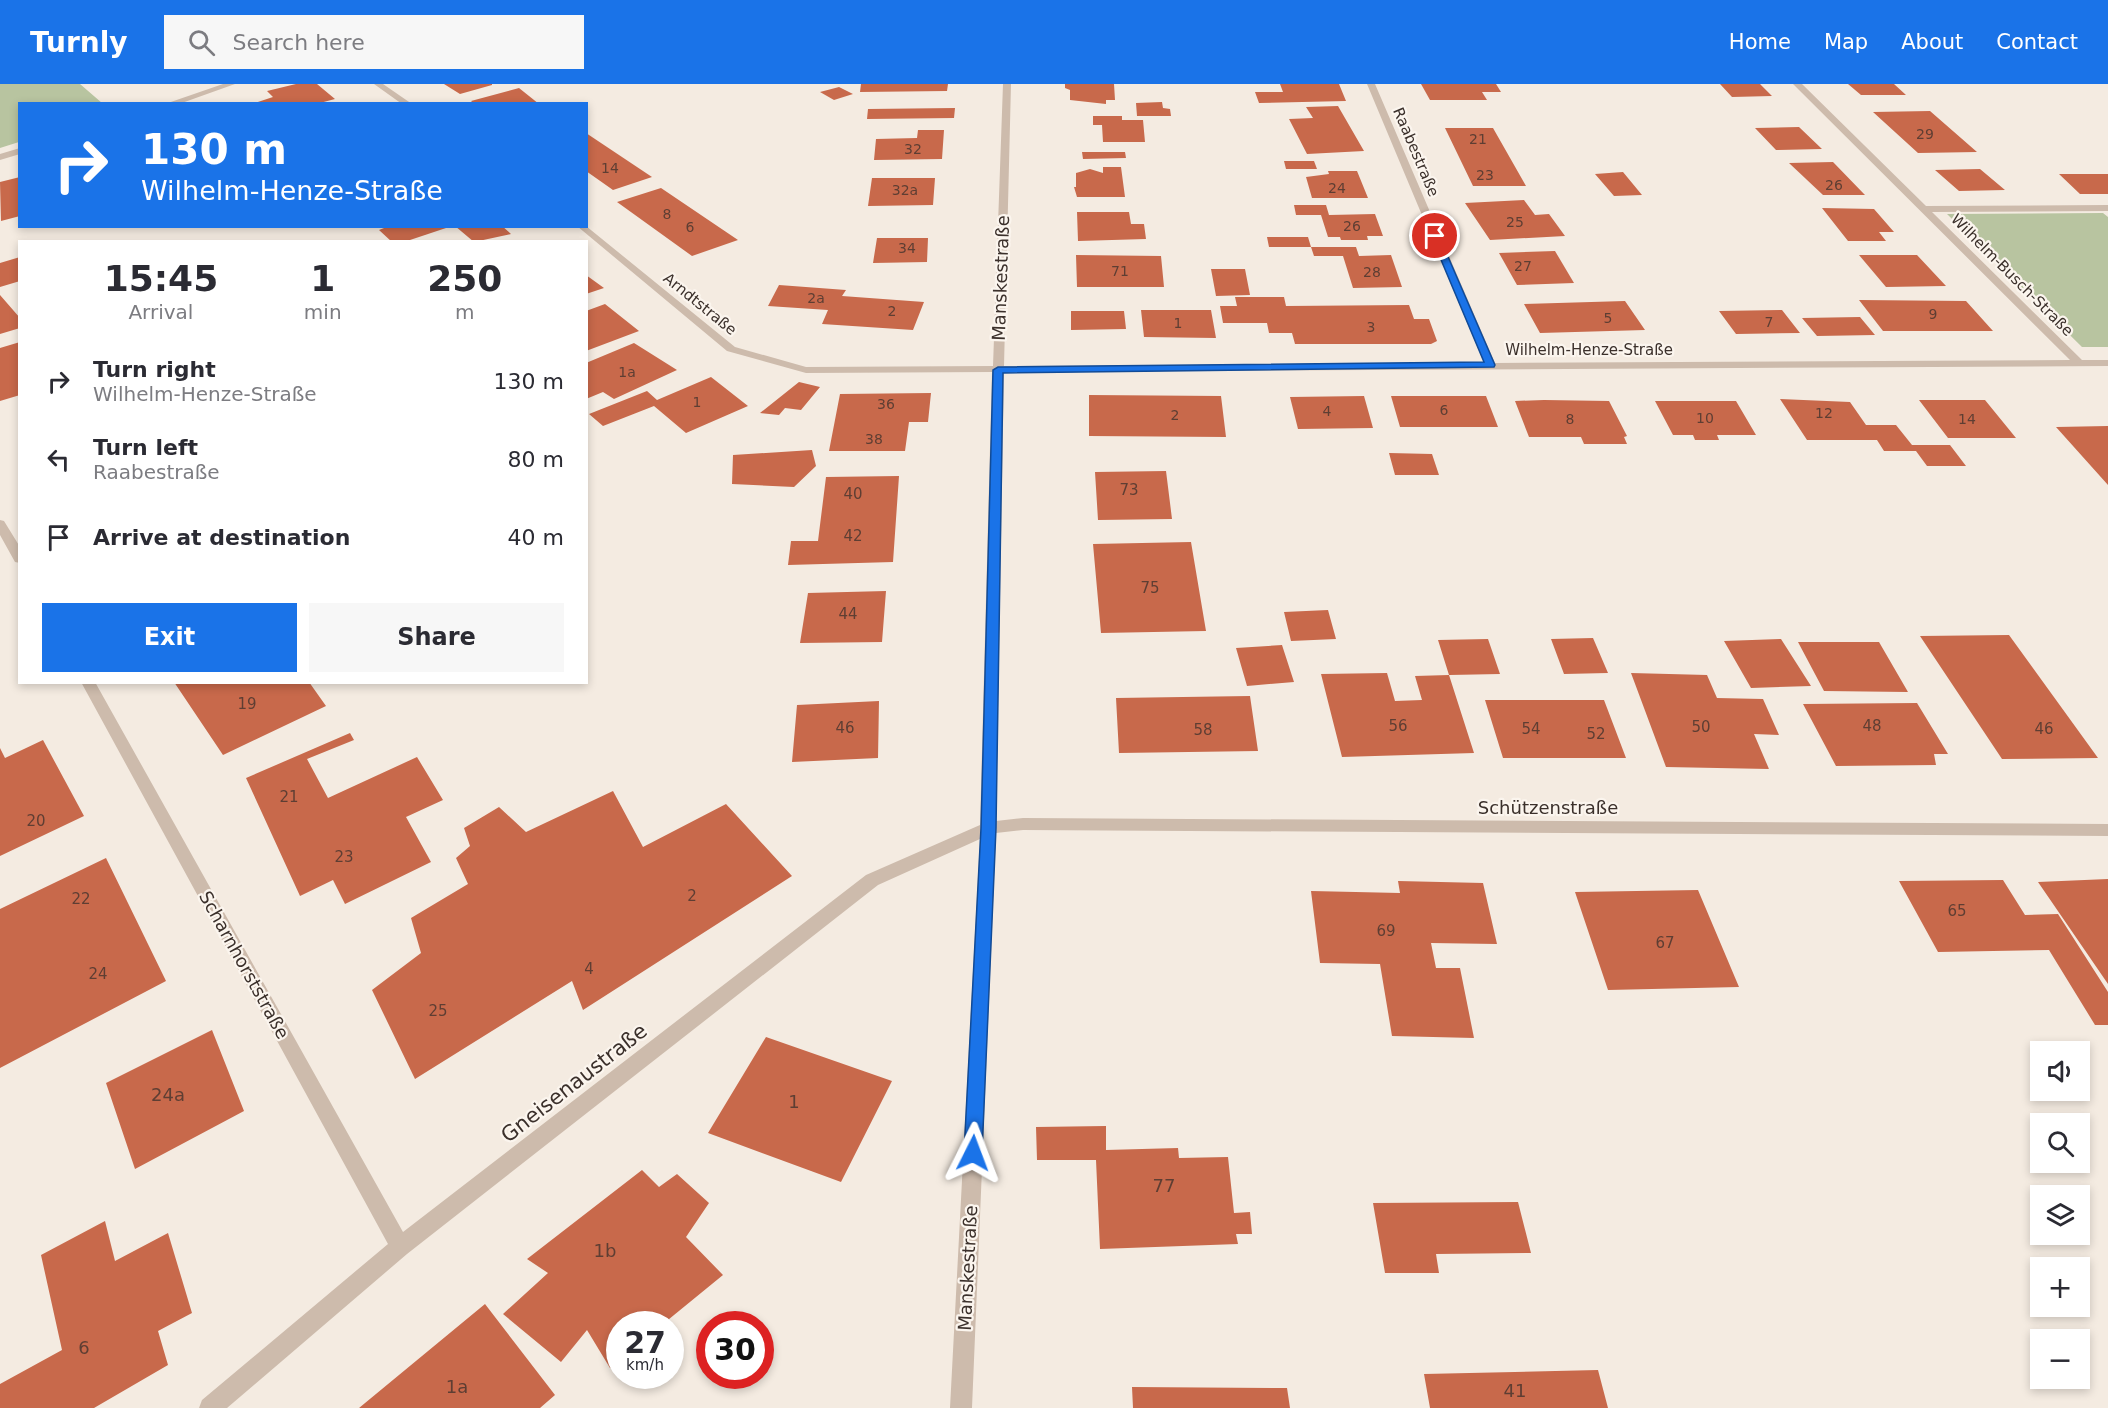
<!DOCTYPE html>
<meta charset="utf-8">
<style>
body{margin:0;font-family:"DejaVu Sans",sans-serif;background:#f7f7f7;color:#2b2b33;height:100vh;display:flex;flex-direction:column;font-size:22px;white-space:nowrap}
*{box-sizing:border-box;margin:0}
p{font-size:20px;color:#7c7c81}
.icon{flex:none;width:33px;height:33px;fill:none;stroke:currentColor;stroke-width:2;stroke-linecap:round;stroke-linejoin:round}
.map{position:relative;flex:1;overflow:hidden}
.panel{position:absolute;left:18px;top:156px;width:570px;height:444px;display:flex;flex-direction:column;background:#fff;border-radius:0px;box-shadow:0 3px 9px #0003}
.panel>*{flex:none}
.top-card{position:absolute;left:18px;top:18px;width:570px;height:126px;border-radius:0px;box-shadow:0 3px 9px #0003;background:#1a73e8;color:#fff;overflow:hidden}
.controls{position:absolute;left:2030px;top:957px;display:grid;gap:12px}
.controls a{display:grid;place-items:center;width:60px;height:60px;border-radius:0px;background:#fff;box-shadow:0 3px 9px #0003;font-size:30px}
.speed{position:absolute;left:606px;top:1227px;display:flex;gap:12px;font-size:30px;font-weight:700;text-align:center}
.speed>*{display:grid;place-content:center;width:78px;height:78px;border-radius:50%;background:#fff;box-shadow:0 3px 9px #0003;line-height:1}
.speed small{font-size:15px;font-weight:400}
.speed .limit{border:9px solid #d22;background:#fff;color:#111}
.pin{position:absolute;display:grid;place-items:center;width:51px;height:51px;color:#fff;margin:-26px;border:3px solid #fff;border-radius:50%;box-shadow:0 2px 6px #0007}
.me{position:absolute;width:66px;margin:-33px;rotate:3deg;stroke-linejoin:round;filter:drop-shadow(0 0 4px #0008)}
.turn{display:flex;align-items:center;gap:21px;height:126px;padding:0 24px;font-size:27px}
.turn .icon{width:78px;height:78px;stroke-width:2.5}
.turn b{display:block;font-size:42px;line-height:51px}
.eta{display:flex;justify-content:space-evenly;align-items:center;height:102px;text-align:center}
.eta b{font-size:36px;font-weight:700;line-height:42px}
.cta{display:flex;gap:12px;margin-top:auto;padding:12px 24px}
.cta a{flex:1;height:69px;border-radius:0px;background:#1a73e8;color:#fff;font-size:24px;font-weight:700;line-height:69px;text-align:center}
.cta a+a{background:#f7f7f7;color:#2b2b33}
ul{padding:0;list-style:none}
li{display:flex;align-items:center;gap:18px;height:78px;padding:0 24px}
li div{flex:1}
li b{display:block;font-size:22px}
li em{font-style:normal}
header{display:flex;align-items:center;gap:36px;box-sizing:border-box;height:84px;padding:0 30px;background:#1a73e8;color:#fff}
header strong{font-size:28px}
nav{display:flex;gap:33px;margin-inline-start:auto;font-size:21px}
.search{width:420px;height:54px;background:#f7f7f7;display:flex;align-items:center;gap:15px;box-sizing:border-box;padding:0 21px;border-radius:0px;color:#7c7c81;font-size:22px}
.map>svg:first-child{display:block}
.green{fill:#b8c4a0}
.building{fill:#c8694b}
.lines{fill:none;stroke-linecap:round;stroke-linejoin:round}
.minor{fill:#cdbbac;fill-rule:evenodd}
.route{fill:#1a73e8;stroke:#114b97;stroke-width:1.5}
.labels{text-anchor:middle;stroke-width:4.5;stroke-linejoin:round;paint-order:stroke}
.far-number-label{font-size:14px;fill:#5e3e33}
.far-street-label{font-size:15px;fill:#3b302b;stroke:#fbf5ee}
.number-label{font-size:15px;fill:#5e3e33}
.street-label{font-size:18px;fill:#3b302b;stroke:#fbf5ee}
.near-number-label{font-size:18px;fill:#5e3e33}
.near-street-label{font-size:21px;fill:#3b302b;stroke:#fbf5ee}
</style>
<header>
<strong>Turnly</strong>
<div class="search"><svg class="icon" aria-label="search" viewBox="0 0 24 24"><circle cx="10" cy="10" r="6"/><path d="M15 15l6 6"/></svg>Search here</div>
<nav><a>Home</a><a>Map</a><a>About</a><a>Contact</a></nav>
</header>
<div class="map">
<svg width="2108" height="1324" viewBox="0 0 2108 1324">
<rect width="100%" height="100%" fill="#f4ebe1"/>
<path class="green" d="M0,0H80L102,19L20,20L19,58L0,64Z
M2103,129L2108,133V263H2082L1947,130Z"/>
<path class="building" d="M296,0H317L335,15L316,20H252L273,13L267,7Z
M444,0H492V1L460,10Z
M861,0H948L947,7L860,8Z
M1065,0H1114L1115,16H1106V20L1070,16V6L1065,4Z
M1280,0H1339L1346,17L1259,19L1255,8H1283Z
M1421,0H1496L1501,8H1482L1487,16H1430Z
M1720,0H1760L1772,12L1732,13Z
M1848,0H1894L1906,11H1861Z
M839,3L853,10L834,16L820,8Z
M519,4L539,20H474L471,17Z
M1162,18L1163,24L1170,25L1171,32H1137L1136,19Z
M1338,22L1364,67L1307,70L1289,35L1313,34L1306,23Z
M955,24L954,34L867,35L868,25Z
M1930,27L1977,68L1918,69L1873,28Z
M1093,32H1122V36H1143L1145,58H1103L1102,41H1093Z
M1799,43L1822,65L1776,66L1755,44Z
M1445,44H1493L1526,102H1473Z
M918,46H944L942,75L874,76L876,55L917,54Z
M586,49L652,93L613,106L586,87Z
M1082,68H1125L1126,74L1083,75Z
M1284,77H1314L1317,85H1286Z
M1833,78L1865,111H1823L1789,79Z
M1103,83H1121L1125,113H1077L1074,103H1076V89L1090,85L1103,89Z
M1980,85L2005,106L1959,107L1935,86Z
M1328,87H1357L1368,114H1312L1306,93L1329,90Z
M1623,88L1642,111L1614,112L1595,90Z
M2059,90H2108V110H2080Z
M20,93V132L1,137L0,98Z
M872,94H935L933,121L868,122Z
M661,104L738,156L692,172L617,118Z
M1524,116L1535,131L1549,130L1565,152L1490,156L1465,119Z
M1294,121H1326L1329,131L1375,130L1383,152H1367L1368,156H1341L1340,153H1328L1321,131H1296Z
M1822,124L1874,125L1894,148H1879L1886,157H1848Z
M1077,128H1129L1131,140H1144L1146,155L1078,157Z
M389,142H449V143L404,158H392L379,146Z
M455,142H502L511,150L474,158Z
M1267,153H1308L1311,163H1269Z
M877,154H928L927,178L873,179Z
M1311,163H1356L1359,172L1391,171L1402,203L1353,204L1343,172H1314Z
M1555,167L1574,199L1517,201L1499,169Z
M1076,171L1161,172L1164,203H1077Z
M1859,171H1917L1946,202L1886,203Z
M20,173V197L0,203V179Z
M1211,185H1245L1250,211L1216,212Z
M586,191L604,204L586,210Z
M779,201L846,206L842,212L924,218L913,246L822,240L828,226L768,222Z
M0,211L20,234V244L0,250Z
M1235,213H1284L1286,222L1409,221L1414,235H1429L1437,257L1431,260H1295L1292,249H1269L1267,239H1223L1220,222H1237Z
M1859,216L1966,217L1993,247H1883Z
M1625,217L1645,246L1540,249L1524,220Z
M605,220L639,247L586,267V227Z
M1141,226H1211L1216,254L1144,253Z
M1782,226L1800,249L1736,250L1719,227Z
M1071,227H1124L1126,245L1071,246Z
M1860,233L1875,251L1817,252L1802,234Z
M20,258V311L0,317V264Z
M634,259L677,286L614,315L603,308L586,315V279Z
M711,293L748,322L686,349L654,322L603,342L589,330L647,307L657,316Z
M799,298L820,303L801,326L785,324L779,331L760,329Z
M931,309L928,338H909L905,367H829L840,310Z
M1089,311L1221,312L1226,353L1089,352Z
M1364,312L1373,344L1298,345L1290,313Z
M1391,312H1486L1498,343H1400Z
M1780,315L1850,318L1866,341H1896L1912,361H1950L1966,382H1927L1916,367H1884L1877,356H1807Z
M1544,316L1609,317L1627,352L1624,353L1627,360H1584L1581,353H1529L1515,317Z
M1919,316H1985L2016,354H1948Z
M1655,317H1736L1756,351H1717L1719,356H1695L1693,351H1673Z
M2108,342V401L2056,343Z
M812,366L816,382L794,403L732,400L733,371Z
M1389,369L1432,370L1439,391H1395Z
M1166,387L1172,435L1098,436L1095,388Z
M899,392L893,478L788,481L791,457H818L826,393Z
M1191,458L1206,547L1101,549L1093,460Z
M886,507L882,558L800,559L808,509Z
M1328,526L1336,555L1291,557L1284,528Z
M2009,551L2098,674L2002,675L1920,552Z
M1593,554L1608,589L1564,590L1551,555Z
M1488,555L1500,590L1449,591L1474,669L1342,673L1321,590L1387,589L1395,617L1422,616L1415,592L1449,591L1438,556Z
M1781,555L1811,602L1751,604L1724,557Z
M1798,558H1879L1908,608L1824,607Z
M1282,561L1294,598L1247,602L1236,564Z
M1631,589L1707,591L1717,614L1763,615L1779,651L1754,650L1769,685L1666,683Z
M174,598H309L326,622L223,671Z
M1250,612L1258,667L1119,669L1116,614Z
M1485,616H1604L1626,674H1503Z
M879,617L878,674L792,678L797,621Z
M1917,619L1948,670H1934L1936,681L1836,682L1803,620Z
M350,649L354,656L307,675L328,714L417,673L443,716L406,733L431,778L345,820L333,796L300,812L246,694Z
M43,656L84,732L0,772V664L5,674Z
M613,707L643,763L726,720L792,792L583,926L572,897L415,995L372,906L421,869L411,834L468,800L456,774L470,762L464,744L499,723L526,748Z
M106,774L166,897L0,984V825Z
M2108,795V900L2038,798Z
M2003,796L2025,831L2058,830L2108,908V941H2095L2049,866L1938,868L1899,797Z
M1398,797L1483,799L1497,860L1431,859L1436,884H1460L1474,954L1392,952L1380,880L1320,879L1311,807L1400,809Z
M1698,806L1739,903L1608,906L1575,808Z
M212,946L244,1027L135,1085L106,999Z
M766,953L892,997L841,1098L708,1049Z
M1106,1042V1066L1178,1064L1179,1074L1228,1073L1234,1129L1250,1128L1252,1150H1236L1238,1160L1100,1165L1096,1076H1037L1036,1043Z
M642,1086L659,1103L677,1090L709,1119L686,1153L723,1191L663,1240H620V1277L610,1284L587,1246L561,1278L503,1230L548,1189L527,1175Z
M1518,1118L1531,1169L1436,1170L1439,1189H1385L1373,1119Z
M105,1137L115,1177L168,1149L192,1229L158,1247L168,1281L94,1324H0V1300L62,1266L41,1171Z
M485,1220L555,1311L540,1324H359Z
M1598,1286L1608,1324H1430L1424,1290Z
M1132,1303L1287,1304L1290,1324H1133Z"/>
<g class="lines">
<path class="minor" d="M223,0H235L179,20H165Z
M374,0H383L412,20H402Z
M1003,0H1011L1004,282L1484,279L1367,0H1375L1495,279L2070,276L1793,0H1802L1926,122L2108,121V127L1932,128L2082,276H2108V282L1004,288L996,737L1023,734L2108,740V752L1023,746L996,749L972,1324H950L980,755L878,801L407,1170L227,1324H199L202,1316L388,1160L81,598H95L403,1148L866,791L980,741L992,288L806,289L727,267L577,142H586L735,263L806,283L993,282Z
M20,64V70L0,76V70Z
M0,436L4,437L20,463V479L15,478L0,451Z"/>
</g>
<path class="route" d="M1435,149L1439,152L1495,281L1494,283L1003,289L996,744L982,1069L979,1075L973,1077L967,1075L964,1069L981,744L993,286L998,283L1484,278L1431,152Z"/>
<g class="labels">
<g class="far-number-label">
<text x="1925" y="55">29</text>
<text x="1478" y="60">21</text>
<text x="913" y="70">32</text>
<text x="610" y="89">14</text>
<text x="1485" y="96">23</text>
<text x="1834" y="106">26</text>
<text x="1337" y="109">24</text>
<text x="905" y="111">32a</text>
<text x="667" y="135">8</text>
<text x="1515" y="143">25</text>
<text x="1352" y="147">26</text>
<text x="690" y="148">6</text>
<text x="907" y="169">34</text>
<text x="1523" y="187">27</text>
<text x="1120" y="192">71</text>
<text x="1372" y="193">28</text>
<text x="816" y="219">2a</text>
<text x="892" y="232">2</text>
<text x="1933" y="235">9</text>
<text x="1608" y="239">5</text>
<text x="1769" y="243">7</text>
<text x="1178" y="244">1</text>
<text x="1371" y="248">3</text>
<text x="627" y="293">1a</text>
<text x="697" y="323">1</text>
<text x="886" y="325">36</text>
<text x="1444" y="331">6</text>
<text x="1327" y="332">4</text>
<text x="1824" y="334">12</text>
<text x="1175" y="336">2</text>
<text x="1705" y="339">10</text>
<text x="1570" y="340">8</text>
<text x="1967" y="340">14</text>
<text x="874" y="360">38</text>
</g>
<g class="far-street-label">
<text transform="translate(1416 68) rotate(67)" y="5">Raabestraße</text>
<text transform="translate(2012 191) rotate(45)" y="5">Wilhelm-Busch-Straße</text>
<text transform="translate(700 220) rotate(39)" y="5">Arndtstraße</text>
<text x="1589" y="271">Wilhelm-Henze-Straße</text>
</g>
<g class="number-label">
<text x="1129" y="411">73</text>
<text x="853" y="415">40</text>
<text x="853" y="457">42</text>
<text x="1150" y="509">75</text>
<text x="848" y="535">44</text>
<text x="247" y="625">19</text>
<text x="1398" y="647">56</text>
<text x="1872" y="647">48</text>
<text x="1701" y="648">50</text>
<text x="845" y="649">46</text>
<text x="1531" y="650">54</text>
<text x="2044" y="650">46</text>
<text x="1203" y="651">58</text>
<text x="1596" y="655">52</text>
<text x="289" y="718">21</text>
<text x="36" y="742">20</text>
<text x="344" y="778">23</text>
<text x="692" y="817">2</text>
<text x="81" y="820">22</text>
<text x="1957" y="832">65</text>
<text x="1386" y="852">69</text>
<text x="1665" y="864">67</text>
<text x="589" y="890">4</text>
<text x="98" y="895">24</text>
<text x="438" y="932">25</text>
</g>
<g class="street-label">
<text transform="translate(1001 194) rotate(-88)" y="6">Manskestraße</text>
<text x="1548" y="730">Schützenstraße</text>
<text transform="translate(244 881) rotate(61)" y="6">Scharnhorststraße</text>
<text transform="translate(968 1184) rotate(-87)" y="6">Manskestraße</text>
</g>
<g class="near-number-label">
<text x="168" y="1017">24a</text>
<text x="794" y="1024">1</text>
<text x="1164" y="1108">77</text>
<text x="605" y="1173">1b</text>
<text x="84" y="1270">6</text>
<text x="457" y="1309">1a</text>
<text x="1515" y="1313">41</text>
</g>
<g class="near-street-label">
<text transform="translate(574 999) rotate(-38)" y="7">Gneisenaustraße</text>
</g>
</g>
</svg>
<div class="controls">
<a><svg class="icon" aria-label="sound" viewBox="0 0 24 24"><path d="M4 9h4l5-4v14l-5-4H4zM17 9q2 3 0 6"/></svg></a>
<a><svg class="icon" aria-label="search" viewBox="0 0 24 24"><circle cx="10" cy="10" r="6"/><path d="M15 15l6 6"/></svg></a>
<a><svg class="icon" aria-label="layers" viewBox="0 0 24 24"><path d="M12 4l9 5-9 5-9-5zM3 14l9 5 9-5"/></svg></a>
<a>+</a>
<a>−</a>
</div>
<div class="speed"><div>27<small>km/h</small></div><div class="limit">30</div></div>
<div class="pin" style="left:1435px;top:152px;background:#d93025"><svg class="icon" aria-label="arrive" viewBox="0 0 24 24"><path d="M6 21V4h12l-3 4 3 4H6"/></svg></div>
<svg class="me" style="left:973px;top:1069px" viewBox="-20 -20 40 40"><path d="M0-17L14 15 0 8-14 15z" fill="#1a73e8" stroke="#fff" stroke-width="4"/></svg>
<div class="top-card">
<div class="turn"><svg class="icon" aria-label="right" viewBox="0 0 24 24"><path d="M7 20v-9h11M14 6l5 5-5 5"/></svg><div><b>130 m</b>Wilhelm-Henze-Straße</div></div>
</div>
<section class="panel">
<div class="eta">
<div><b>15:45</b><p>Arrival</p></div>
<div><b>1</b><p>min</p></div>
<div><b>250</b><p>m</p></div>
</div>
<ul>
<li><svg class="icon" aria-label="right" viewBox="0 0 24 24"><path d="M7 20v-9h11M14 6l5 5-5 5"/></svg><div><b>Turn right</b><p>Wilhelm-Henze-Straße</p></div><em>130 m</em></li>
<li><svg class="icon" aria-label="left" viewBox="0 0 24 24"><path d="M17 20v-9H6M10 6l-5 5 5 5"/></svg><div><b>Turn left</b><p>Raabestraße</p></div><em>80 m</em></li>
<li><svg class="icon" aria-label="arrive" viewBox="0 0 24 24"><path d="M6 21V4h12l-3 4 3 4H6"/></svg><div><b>Arrive at destination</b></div><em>40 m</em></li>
</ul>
<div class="cta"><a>Exit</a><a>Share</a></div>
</section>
</div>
